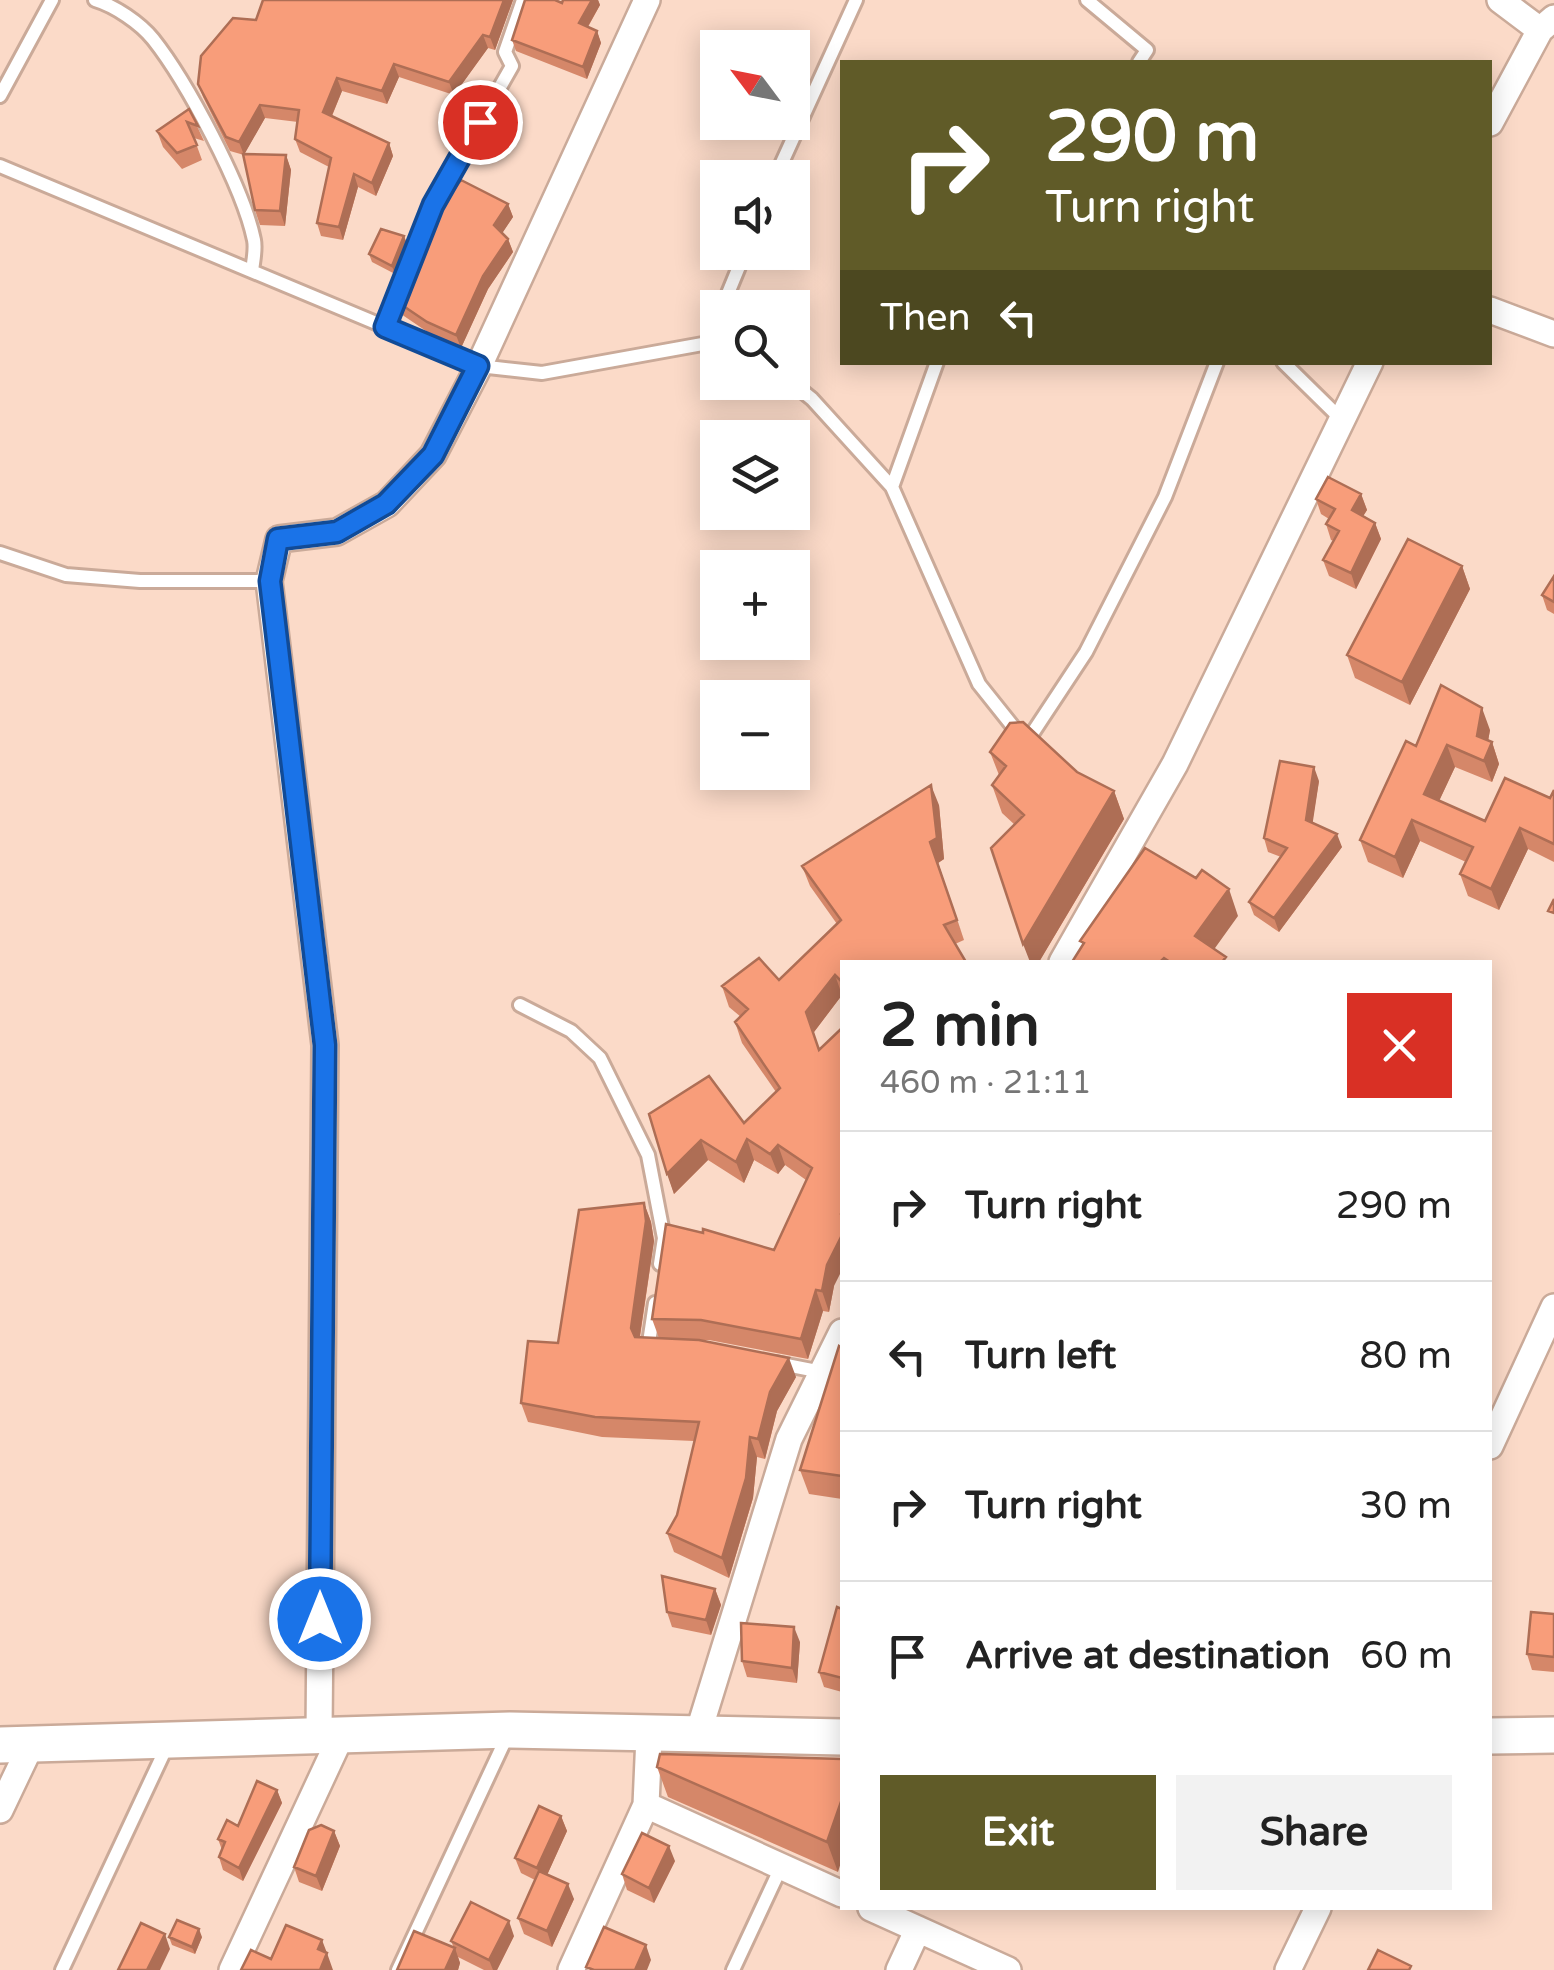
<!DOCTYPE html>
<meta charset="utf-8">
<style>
body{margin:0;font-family:"Varela Round",sans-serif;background:#f2f2f2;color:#222;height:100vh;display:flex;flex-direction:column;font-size:38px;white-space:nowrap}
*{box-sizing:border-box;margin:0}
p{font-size:32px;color:#767676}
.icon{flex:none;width:55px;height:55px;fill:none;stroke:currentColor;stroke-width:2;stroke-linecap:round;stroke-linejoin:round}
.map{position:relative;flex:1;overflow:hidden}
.side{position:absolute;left:840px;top:960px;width:652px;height:950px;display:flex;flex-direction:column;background:#fff;border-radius:0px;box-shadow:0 5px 25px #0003}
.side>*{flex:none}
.guide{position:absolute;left:840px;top:60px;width:652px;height:305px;border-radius:0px;box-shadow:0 5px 25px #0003;background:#605b28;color:#fff;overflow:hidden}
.needle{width:65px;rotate:302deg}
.fabs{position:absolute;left:700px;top:30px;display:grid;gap:20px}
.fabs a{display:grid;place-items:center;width:110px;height:110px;border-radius:0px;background:#fff;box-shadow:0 5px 25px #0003;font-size:50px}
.pin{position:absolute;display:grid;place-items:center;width:85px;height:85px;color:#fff;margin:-42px;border:5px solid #fff;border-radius:50%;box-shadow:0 2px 10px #0007}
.me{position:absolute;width:110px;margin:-55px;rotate:0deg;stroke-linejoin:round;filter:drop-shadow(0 0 8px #0008)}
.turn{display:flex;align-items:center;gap:35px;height:210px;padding:0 40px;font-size:45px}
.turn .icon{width:130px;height:130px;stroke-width:2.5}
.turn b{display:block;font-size:70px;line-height:85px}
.then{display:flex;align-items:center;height:95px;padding:0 40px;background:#0003;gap:20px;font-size:38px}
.round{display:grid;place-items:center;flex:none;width:105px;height:105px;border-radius:0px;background:#f2f2f2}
.summary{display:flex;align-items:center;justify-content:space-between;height:170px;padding:0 40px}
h1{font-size:60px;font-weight:700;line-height:75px}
.button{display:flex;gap:20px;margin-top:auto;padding:20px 40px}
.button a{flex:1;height:115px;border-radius:0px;background:#605b28;color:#fff;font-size:40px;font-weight:700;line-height:115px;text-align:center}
.button a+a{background:#f2f2f2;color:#222}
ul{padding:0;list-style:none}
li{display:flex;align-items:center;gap:30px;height:150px;padding:0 40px;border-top:2px solid #e0e0e0}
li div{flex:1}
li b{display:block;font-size:38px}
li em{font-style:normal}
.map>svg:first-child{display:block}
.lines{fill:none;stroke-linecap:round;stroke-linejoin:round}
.lane-casing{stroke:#caaa99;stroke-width:18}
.street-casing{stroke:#caaa99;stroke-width:30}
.secondary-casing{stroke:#caaa99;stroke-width:40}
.lane{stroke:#fff;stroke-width:12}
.street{stroke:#fff;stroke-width:25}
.secondary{stroke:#fff;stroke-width:35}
.wall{fill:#d58769}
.shaded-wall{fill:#ae6e55}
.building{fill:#f89d7a;stroke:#ae6e55;stroke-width:2.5}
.route-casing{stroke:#114b97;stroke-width:25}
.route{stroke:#1a73e8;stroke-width:18}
</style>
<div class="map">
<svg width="1554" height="1970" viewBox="0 0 1554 1970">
<rect width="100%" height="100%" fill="#fbdac8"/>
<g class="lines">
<g class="lane-casing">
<path id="lane" d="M95,0C115,6 140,23 153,39C187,82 243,187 254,240C256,250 253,261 252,271
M1087,0L1147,50L1139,62
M0,96L52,0
M0,166L479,366L542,373L708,343L718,346
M775,178L856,0
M722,308L745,252
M385,327L433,205L512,66L505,52L523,0
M708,343L718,320
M1283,362L1342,420
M791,382L812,399L892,487L979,684L1026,743L1086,652L1165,497L1217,362
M892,487L937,362
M0,553L66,575L140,581H269
M520,1005L571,1031L600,1058L648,1155L664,1238L660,1264
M652,1349H648L655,1303
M776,1363L822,1372
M62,1970L167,1746
M398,1970L509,1732
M733,1970L782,1865"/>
</g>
<g class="street-casing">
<path id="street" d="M1500,0L1540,30
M1490,123L1540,30L1554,18
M1490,310L1554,334
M1062,962L1175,764L1370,362
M1490,1446L1554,1307
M319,1734L325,1045L269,581L279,539L337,532L387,504L433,455L479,366L647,0
M649,1736L646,1805L842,1894
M697,1737L789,1439L842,1332
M0,1810L31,1745
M871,1908L1008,1970
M232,1970L342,1734
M571,1970L646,1805
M899,1970L918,1929
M1288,1970L1318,1908"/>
</g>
<g class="secondary-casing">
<path id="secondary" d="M1490,1736L1554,1735
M0,1745L510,1730L842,1737"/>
</g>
<use href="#lane" class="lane"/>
<use href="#street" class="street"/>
<use href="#secondary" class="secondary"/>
</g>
<path class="wall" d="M513,0L495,50L488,48L454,95L399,77L387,104L342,91L332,116L389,143L393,156L376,196L358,187L343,240L321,236L317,223L329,167L300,152L295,139L298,122L265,118L244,154L286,155L291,170L285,226L260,225L255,210L244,155L230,151L203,97L198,84L256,20Z
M563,0H598L600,5L588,27L597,31L601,43L587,79L516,51L512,40Z
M189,109L204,141L194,138L202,160L182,169L163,147L157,131Z
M508,204L513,217L502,233L508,239L513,252L488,289L461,348L432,335L401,314L396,301L441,207Z
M404,236L407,244L395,274L372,262L369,254Z
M1361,494L1367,510L1363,516L1375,523L1381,539L1356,589L1329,576L1323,560L1334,541L1331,540L1326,524L1329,519L1321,514L1316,499Z
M1462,566L1470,589L1410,705L1355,678L1347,655Z
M1554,576V614L1547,610L1542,595Z
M1490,730L1488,741L1492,742L1499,764L1492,782L1455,767L1439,801L1485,821L1550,798L1554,790V862L1528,849L1499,910L1468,896L1460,874L1466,862L1420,841L1403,878L1368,862L1360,840L1416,746Z
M990,752L1077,772L1114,791L1124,819L1039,962H1030L1015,825L1002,813L992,785L999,775Z
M1319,781L1312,823L1342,847L1279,932L1254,915L1249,902L1281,857L1268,852L1264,838Z
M939,805L944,859L938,863L964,940L955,944L842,962V995L814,1032L834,1286L829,1312L823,1311L808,1359L709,1340H687L796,1377L777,1411L765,1459L757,1457L753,1498L729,1578L674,1552L667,1533L677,1515L694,1441L602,1437L528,1422L521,1403L644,1203L651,1222L654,1241L640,1337L659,1338L652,1319L774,1250L806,1180L785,1165L778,1174L754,1160L744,1183L708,1160L674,1194L649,1114L744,1123L776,1092L742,1043L735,1022L741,1017L729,1007L722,986L779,980L837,924L810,886L802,866Z
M842,1348V1499L809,1494L800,1470Z
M715,1589L721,1605L711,1635L672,1627L667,1612Z
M842,1609V1692L824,1687L819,1672Z
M1554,1614V1672L1532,1670L1527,1654Z
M800,1642L797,1683L747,1677L742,1661Z
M842,1759L838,1872L668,1797L657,1767Z
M277,1790L282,1803L243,1881L223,1870L219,1857L222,1850L218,1839L238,1826Z
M561,1816L567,1831L547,1875L574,1899L552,1947L524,1934L518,1918L535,1880L521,1873L515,1858Z
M334,1831L340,1846L322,1891L299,1882L294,1867Z
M675,1861L654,1903L627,1890L622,1874Z
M514,1936L497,1970H484L458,1957L460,1963L458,1970H397L454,1948L451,1941Z
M169,1937H202L195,1954L172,1945Z"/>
<path class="shaded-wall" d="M504,0H513L495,50L490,37Z
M592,0H598L600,5L583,35L579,23Z
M597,31L601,43L587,79L583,67Z
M483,35L488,48L454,95L449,82Z
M394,64L399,77L387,104L382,91Z
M337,78L342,91L328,125L323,112Z
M260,105L265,118L244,155L239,142Z
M389,143L393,156L376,196L372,183Z
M286,155L291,170L285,226L280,211Z
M354,174L358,187L343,240L339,227Z
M508,204L513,217L499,238L494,225Z
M404,236L407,244L395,274L392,266Z
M508,239L513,252L488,289L461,348L456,335L483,276Z
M1361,494L1367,510L1357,526L1352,510Z
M1375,523L1381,539L1356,589L1351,573Z
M1462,566L1470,589L1410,705L1402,682Z
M1482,708L1490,730L1485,758L1477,736Z
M1492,742L1499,764L1492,782L1484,761Z
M1447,745L1455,767L1432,816L1424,794Z
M1314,767L1319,781L1311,834L1306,820Z
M931,785L939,805L944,859L938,863L964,940L930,842Z
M1114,791L1124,819L1039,962H1030L1023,944Z
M1412,820L1420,841L1403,878L1395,857Z
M1520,828L1528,849L1499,910L1491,889Z
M1337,834L1342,847L1279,932L1274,918Z
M1229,889L1238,916L1205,962L1195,936Z
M835,975L842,995L814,1032L806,1012Z
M747,1139L754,1160L744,1183L736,1162Z
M701,1140L708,1160L674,1194L667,1174Z
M778,1145L785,1165L778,1174L770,1154Z
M644,1203L651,1222L654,1241L638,1348L631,1328Z
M842,1235V1270L834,1286L829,1312L822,1291L827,1265Z
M816,1290L823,1311L808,1359L801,1339Z
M789,1358L796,1377L777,1411L765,1459L758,1439L770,1392Z
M750,1437L757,1457L753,1498L729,1578L722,1558Z
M715,1589L721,1605L711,1635L706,1620Z
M794,1627L800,1642L797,1683L792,1668Z
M277,1790L282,1803L243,1881L239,1868Z
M842,1799V1859L838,1872L827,1842Z
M561,1816L567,1831L543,1884L537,1868Z
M334,1831L340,1846L322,1891L316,1876Z
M669,1846L675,1861L654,1903L649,1888Z
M568,1884L574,1899L552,1947L547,1931Z
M509,1921L514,1936L497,1970H493L489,1960Z
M199,1929L202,1937L195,1954L192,1947Z
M165,1934L170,1949L160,1970H147Z
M322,1940L327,1953L333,1970H320L318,1949Z
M646,1945L651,1960L647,1970H635Z
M455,1948L460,1963L458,1970H445Z"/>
<path class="building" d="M263,0H504L490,37L483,35L449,82L394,64L382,91L337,78L323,112L389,143L372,183L354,174L339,227L317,223L331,158L295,139L299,110L260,105L239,142L226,137L198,84L201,56L233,18L256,20Z
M525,0H555L562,3L563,0H592L579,23L597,31L583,67L512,40Z
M189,109L198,126L187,122L197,145L177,153L157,131Z
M243,154L286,155L280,211L255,210Z
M461,180L508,204L494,225L508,239L483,276L456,335L427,322L396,301L434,204L441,207Z
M381,229L404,236L392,266L369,254Z
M1328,477L1361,494L1352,510L1375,523L1351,573L1323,560L1339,531L1326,524L1335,509L1316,499Z
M1408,539L1462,566L1402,682L1347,655Z
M1554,576V602L1542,595Z
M1441,685L1482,708L1477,736L1492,742L1484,761L1447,745L1424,794L1485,821L1505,778L1550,798L1554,790V844L1520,828L1491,889L1460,874L1473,847L1412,820L1395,857L1360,840L1406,741L1416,746Z
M1023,722L1077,772L1114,791L1023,944L991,848L1024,815L992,785L1006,766L990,752L1010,723Z
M1280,761L1314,767L1306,820L1337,834L1274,918L1249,902L1287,848L1264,838Z
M931,785L937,838L930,842L957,920L944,925L966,962H842V982L835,975L806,1012L819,1050L842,1028V1211L841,1214L842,1215V1235L827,1265L822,1291L816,1290L801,1339L701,1320L652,1319L666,1224L703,1233V1229L774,1250L812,1168L778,1145L770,1154L747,1139L736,1162L701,1140L667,1174L649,1114L709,1076L744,1123L780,1088L735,1022L748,1009L722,986L759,958L779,980L841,920L802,866Z
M1145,848L1196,878L1202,870L1229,889L1195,936L1226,957L1222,962H1170L1164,958L1160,962H1072L1084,943L1080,941Z
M1554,899V913L1548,911Z
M644,1203L646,1221L631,1328L635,1337L699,1340L789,1358L770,1392L758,1439L750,1437L746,1478L722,1558L667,1533L677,1515L699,1422L595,1417L521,1403L528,1341L558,1343L579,1210Z
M839,1346L842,1348V1476L800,1470Z
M662,1576L715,1589L706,1620L667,1612Z
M837,1607L842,1609V1678L819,1672Z
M1531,1612L1554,1614V1657L1527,1654Z
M741,1623L794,1627L792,1668L742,1661Z
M660,1754L842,1759V1799L827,1842L657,1767Z
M257,1781L277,1790L239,1868L219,1857L225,1842L218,1839L227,1820L238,1826Z
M539,1806L561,1816L537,1868L515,1858Z
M321,1825L334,1831L316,1876L294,1867L309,1830Z
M642,1833L669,1846L649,1888L622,1874Z
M539,1871L568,1884L547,1931L518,1918Z
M471,1902L509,1921L489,1960L451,1941Z
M177,1920L199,1929L192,1947L169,1937Z
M141,1923L165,1934L147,1970H118Z
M286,1925L322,1940L318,1949L327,1953L320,1970H241L251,1950L271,1959Z
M604,1927L646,1945L635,1970H594L586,1967Z
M414,1931L455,1948L445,1970H397Z
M1378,1950L1411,1966L1409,1970H1368Z"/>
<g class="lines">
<g class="route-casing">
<path id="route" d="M320,1619L325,1045L270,581L278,539L337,532L386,504L433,455L478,366L385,327L433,205L480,122"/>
</g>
<use href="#route" class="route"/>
</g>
</svg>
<div class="fabs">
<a><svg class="needle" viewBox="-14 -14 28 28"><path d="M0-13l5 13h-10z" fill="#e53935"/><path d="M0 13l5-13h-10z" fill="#767676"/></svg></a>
<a><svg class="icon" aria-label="sound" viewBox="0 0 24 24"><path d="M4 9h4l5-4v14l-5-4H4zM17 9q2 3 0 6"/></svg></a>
<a><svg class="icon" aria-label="search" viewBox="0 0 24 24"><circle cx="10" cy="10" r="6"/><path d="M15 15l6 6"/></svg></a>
<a><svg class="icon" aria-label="layers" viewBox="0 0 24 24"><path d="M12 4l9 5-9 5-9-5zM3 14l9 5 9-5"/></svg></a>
<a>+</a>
<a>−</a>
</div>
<div class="pin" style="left:480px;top:122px;background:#d93025"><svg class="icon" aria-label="arrive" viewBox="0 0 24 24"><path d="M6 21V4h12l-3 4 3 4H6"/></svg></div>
<svg class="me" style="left:320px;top:1619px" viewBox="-20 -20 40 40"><circle r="17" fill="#1a73e8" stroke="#fff" stroke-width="3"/><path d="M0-11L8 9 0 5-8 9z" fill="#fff"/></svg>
<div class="guide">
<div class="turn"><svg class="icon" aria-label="right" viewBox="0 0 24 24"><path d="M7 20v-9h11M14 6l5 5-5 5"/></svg><div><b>290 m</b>Turn right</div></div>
<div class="then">Then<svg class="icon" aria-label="left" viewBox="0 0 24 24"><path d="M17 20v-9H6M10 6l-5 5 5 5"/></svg></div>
</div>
<section class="side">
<div class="summary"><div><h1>2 min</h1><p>460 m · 21:11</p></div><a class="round" style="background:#d93025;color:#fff"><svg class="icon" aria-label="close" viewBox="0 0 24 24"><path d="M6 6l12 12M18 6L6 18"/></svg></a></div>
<ul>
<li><svg class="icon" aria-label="right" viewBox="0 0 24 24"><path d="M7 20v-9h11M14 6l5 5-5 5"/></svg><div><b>Turn right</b></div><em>290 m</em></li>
<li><svg class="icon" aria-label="left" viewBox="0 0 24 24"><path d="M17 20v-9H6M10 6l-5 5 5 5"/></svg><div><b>Turn left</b></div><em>80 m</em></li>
<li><svg class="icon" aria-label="right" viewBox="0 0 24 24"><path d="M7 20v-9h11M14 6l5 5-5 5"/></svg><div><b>Turn right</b></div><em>30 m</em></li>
<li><svg class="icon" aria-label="arrive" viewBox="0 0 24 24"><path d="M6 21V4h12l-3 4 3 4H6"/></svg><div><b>Arrive at destination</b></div><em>60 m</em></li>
</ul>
<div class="button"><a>Exit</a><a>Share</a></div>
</section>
</div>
